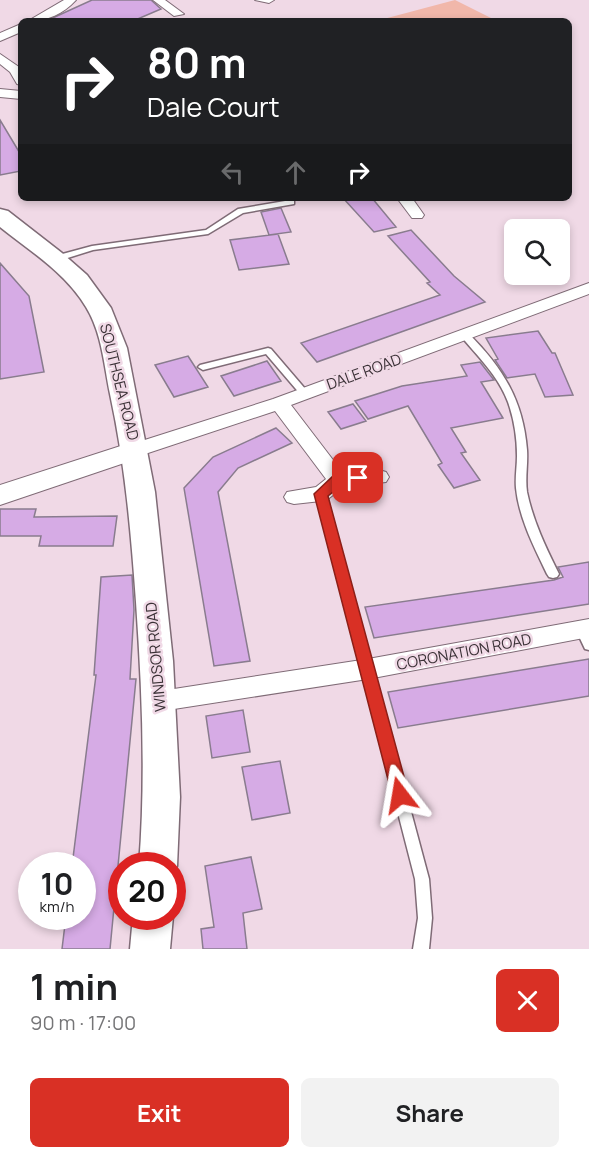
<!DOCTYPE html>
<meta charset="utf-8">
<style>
body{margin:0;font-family:Manrope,sans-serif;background:#f2f2f2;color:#202124;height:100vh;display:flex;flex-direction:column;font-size:22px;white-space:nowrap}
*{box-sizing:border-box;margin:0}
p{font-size:20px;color:#757577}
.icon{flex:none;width:33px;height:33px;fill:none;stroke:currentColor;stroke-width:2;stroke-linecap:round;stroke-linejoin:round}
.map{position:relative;height:949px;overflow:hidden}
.panel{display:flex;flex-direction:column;background:#fff;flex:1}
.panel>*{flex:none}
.hud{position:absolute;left:18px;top:18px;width:554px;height:183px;border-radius:9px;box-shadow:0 3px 9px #0003;background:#202124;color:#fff;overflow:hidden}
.controls{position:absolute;left:504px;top:219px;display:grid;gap:12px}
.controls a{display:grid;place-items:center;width:66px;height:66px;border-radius:9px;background:#fff;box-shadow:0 3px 9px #0003;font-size:30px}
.speed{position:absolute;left:18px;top:852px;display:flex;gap:12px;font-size:30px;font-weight:700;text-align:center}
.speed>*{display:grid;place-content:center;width:78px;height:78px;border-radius:50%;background:#fff;box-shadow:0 3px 9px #0003;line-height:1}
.speed small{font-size:15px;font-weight:400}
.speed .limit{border:9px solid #d22;background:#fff;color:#111}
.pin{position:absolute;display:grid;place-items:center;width:51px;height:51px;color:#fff;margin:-26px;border-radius:12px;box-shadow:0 3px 9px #0006}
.me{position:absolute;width:66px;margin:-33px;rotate:346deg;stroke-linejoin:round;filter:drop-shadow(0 0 4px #0008)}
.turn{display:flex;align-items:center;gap:21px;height:126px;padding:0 30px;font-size:27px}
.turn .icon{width:78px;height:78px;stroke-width:2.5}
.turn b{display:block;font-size:42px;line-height:51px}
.lanes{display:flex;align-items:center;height:57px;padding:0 30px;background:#0003;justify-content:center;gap:30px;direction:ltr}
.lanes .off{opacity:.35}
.round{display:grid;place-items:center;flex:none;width:63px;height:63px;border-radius:9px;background:#f2f2f2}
.headline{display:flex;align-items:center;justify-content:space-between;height:102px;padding:0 30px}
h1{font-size:36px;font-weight:700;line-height:45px}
.primary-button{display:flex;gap:12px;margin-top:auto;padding:12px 30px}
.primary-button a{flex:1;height:69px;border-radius:9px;background:#d93025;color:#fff;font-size:24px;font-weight:700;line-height:69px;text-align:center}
.primary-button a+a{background:#f2f2f2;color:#202124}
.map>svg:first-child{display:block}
.green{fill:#f1b7aa}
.building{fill:#d6abe5;stroke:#897c8e;stroke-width:1.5}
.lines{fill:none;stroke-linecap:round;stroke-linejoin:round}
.service-casing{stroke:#7f6b76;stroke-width:3}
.minor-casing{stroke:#7f6b76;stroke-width:2}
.tertiary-casing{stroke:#7f6b76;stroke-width:2}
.secondary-casing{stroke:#7f6b76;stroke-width:3}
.service{fill:#fff;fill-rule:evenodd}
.minor{fill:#fff;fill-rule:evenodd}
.tertiary{fill:#fff;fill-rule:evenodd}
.secondary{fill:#fff;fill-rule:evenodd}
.route{fill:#d93025;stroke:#8d1f18;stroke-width:1.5}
.labels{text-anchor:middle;stroke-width:5;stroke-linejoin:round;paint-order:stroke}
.street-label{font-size:15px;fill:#3a3136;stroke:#f0d9e6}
</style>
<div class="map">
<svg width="589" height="949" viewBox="0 0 589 949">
<rect width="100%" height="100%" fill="#f0d9e6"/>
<path class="green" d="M455,0L497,21H376Z"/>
<path class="building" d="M92,0H151L161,9L133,21H46Z
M0,120L21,155V171L0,175Z
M343,198H372L396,227L374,232Z
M281,208L291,232L269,235L261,212Z
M411,230L454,276L485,302L317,362L301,343L440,295L427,283L430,282L388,236Z
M278,234L289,264L239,270L230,240Z
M0,263L29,296L44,372L0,379Z
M538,331L552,353H555L573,395L545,397L535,374L507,378L495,360L498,359L486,338Z
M188,356L208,387L174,397L155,365Z
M267,361L281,381L234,396L221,376Z
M480,362L494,380L481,382L503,418L451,428L466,452L461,453L480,480L454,488L438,465L442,463L408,406L368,419L355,401L402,386L467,376L461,365Z
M353,404L366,421L341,429L328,412Z
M276,428L292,443L238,468L218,492L250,661L214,666L184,488L213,457Z
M0,509H36L34,517L117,516L113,546H39L41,536H0Z
M589,562V604L374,638L365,607L554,580L563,577L558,567Z
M132,575L134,610L130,679H136L110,949H62L66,916H82V866H72L96,675H94L101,577Z
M589,659V696L398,728L388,692Z
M243,710L250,752L212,758L206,716Z
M280,761L290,813L252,820L242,767Z
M251,857L262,909L243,913L247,949H203L201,929L214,927L205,866Z"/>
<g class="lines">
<g class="service-casing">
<path id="service" d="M291,200H294V204L243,213L208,234L93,250L58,261L54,258L55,256L92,246L206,230L238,209Z
M465,332L468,333C503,368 523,400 527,450C528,464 525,478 527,492C533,521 546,548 559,574L557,577L553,578L549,577L547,574C534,547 519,518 516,488C515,477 517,467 517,456C517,438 514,419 508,402C498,375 478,357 460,335Z
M268,348L271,349L307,391L309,393L307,395H301L266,354L203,370L198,367L200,365Z
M321,490L326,494L429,879L432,918L429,949H413L418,918L415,879L316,494Z
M582,625L586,627L589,632V650L585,649L576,630L578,627Z"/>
</g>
<g class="minor-casing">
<path id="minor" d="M64,0H76C63,14 48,21 28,21Z
M153,0H165L184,14L174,16Z
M255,0H274L269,3Z
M21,24V32L0,41V33Z
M0,54L19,67L21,85L17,84L10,72L0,64Z
M0,89L21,91V99L0,97Z
M397,198H412L424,215L422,218H412Z
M589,283V294L291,405L343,473L379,470L386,472L389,477L386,482L343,487L328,499L321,501L294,504L287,502L284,497L287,492L316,487L326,479L275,411L136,457L129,455L126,450L129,445L273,399Z
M589,619V637L368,679L161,711L153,708L149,701L153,694L161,691L368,659Z"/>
</g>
<g class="tertiary-casing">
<path id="tertiary" d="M136,441L145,444L148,450L145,456L0,505V485Z"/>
</g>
<g class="secondary-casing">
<path id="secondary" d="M0,209L8,211L62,253L87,275L111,308L127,348L155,492L173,661L180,797L177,866L172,878V866H139C146,777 142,690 136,602C131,532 125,463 110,394C104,365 102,333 86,307C66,273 30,251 0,227Z
M172,915L173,916L170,949H130L133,916Z"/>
</g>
<use href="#service" class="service"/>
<use href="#minor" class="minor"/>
<use href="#tertiary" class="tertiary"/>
<use href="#secondary" class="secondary"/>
</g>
<path class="route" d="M358,473L363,475V482L342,485L328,496L409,795L407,801L400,804L394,801L392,795L314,494L333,476Z"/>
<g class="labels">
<g class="street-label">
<text transform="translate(364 372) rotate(-20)" y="5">DALE ROAD</text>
<text transform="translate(119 382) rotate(76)" y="5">SOUTHSEA ROAD</text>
<text transform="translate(464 652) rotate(-11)" y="5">CORONATION ROAD</text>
<text transform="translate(156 657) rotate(-95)" y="5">WINDSOR ROAD</text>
</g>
</g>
</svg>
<div class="controls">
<a><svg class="icon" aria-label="search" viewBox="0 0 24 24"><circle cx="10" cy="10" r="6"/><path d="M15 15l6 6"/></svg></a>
</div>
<div class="speed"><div>10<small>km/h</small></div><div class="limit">20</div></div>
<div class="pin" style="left:358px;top:478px;background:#d93025"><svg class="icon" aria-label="arrive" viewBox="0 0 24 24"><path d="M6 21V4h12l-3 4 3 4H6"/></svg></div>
<svg class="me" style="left:400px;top:795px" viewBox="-20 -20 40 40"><path d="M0-17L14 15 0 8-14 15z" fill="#d93025" stroke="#fff" stroke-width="4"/></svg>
<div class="hud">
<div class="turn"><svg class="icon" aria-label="right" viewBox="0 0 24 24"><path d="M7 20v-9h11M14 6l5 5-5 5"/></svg><div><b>80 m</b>Dale Court</div></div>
<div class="lanes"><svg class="icon off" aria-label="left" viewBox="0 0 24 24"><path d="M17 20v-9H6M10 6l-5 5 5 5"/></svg><svg class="icon off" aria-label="ahead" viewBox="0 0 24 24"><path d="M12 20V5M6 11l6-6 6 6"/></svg><svg class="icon" aria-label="right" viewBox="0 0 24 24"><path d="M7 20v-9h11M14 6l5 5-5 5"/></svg></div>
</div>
</div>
<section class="panel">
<div class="headline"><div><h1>1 min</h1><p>90 m · 17:00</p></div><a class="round" style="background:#d93025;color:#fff"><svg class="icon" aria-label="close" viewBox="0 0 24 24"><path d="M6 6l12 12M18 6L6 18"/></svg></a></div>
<div class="primary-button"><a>Exit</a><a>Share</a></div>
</section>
